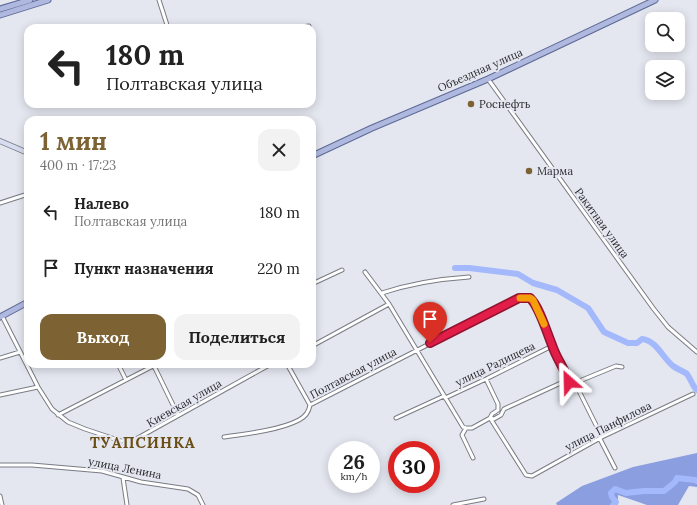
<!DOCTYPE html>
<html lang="ru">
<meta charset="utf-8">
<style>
body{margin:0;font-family:Lora,serif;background:#f2f2f2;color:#222;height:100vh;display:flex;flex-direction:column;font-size:15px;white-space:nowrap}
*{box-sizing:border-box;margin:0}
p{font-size:13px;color:#767676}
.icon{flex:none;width:22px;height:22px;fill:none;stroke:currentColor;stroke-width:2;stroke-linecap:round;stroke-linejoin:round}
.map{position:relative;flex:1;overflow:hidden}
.panel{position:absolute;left:24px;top:116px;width:292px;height:252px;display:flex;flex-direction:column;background:#fff;border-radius:12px;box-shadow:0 2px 10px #0003}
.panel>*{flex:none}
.guide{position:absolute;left:24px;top:24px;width:292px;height:84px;border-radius:12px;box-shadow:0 2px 10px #0003;background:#fff;color:#222;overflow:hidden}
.controls{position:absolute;left:645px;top:12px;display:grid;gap:8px}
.controls a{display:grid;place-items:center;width:40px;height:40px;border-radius:8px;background:#fff;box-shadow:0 2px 10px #0003;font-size:20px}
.speed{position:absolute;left:328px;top:441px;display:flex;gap:8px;font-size:20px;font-weight:700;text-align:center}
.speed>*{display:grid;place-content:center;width:52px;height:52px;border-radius:50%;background:#fff;box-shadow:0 2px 10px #0003;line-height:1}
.speed small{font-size:10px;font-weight:400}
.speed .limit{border:6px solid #d22;background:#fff;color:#111}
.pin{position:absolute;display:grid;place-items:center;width:34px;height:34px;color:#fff;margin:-41px -17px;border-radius:50% 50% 50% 0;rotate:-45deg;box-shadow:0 0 4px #0007}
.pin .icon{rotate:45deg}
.me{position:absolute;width:44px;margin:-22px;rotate:335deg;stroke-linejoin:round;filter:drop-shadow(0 0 3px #0008)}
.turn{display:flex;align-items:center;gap:14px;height:84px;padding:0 16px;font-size:18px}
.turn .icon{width:52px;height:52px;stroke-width:2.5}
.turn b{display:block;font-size:28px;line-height:34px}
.round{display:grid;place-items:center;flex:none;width:42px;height:42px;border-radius:12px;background:#f2f2f2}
.summary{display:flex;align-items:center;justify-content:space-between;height:68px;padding:0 16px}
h1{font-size:24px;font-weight:700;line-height:30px;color:#7d6234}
.cta{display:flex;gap:8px;margin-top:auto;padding:8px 16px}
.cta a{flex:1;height:46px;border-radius:12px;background:#7d6234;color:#fff;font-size:16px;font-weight:700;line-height:46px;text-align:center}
.cta a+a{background:#f2f2f2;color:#222}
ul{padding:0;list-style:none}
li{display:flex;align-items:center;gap:12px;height:56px;padding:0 16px}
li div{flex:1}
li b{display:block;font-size:15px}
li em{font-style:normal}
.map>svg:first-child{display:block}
.forest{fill:#8b9ee0}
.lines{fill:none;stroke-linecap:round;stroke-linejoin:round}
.river{stroke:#a4b8fc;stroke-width:6}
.street-casing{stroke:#797c83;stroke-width:5}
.secondary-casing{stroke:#797c83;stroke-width:6}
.primary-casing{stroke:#5d6994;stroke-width:7}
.street{stroke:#fff;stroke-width:3}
.secondary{stroke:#d7dcf0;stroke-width:4.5}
.primary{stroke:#afb9e0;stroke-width:5}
.route-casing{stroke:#92132f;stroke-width:10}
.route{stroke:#e11d48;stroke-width:7}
.slow{stroke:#f59e0b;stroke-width:7}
.poi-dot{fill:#7d6234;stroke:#e4e7f0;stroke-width:1.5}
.labels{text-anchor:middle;stroke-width:4;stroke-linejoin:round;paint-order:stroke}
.street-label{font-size:11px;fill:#28292c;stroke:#e4e7f0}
.poi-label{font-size:11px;fill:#28292c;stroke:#e4e7f0;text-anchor:start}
.district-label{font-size:15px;font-weight:bold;letter-spacing:1px;fill:#6b4e17;stroke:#e4e7f0}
</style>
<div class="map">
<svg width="697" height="505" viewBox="0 0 697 505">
<rect width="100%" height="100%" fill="#e4e7f0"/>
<path class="forest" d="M697,453V487L689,486L678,505H647L618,495V505H557L556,503L582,486L633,467Z"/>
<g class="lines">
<path class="river" d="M455,268H469L518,274L533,283L557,290L588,308L604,332L628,343H637L642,339C657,341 662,357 673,366C677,369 683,371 687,374C690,378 692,384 695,388L697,390
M613,505L616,502L612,497L611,493L615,489L626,493L644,491H664L675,482L677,478L695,480L697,481"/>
<g class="street-casing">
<path id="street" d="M159,0L168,28
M293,28L309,26
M488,79L653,308L668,327L697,352
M0,203L28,194
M365,272L389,304L463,427L466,428L462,435L473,458
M312,284L342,270
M382,293C409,284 439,279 469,277
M2,316L38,387L52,409L68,422L85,429L121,441L136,439L271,364
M312,346L389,304
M0,358L20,352
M118,364L126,380
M287,364L310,405
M154,366L178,415
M486,379L498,404V410L492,414L490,418L526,475L532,476L602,437L693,394
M576,385L602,437
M0,395L38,387
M445,398L486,379L552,346
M58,415L157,364
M396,418L444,396
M466,428H472L490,418L494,419L501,415L504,409L563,382H569L576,385L582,380L616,366L622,367
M224,437C246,434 280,430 299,420C305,417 309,411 310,405L519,298C524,297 529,296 533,300L550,339L552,346L569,382
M600,439L615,468
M0,465H32L102,471L141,482L188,489L198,495L203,505
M123,478L127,505
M0,496L2,505
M453,505L484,499"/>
</g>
<g class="secondary-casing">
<path id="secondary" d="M0,141L28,153"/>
</g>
<g class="primary-casing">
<path id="primary" d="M0,9L30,0
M0,15L48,0
M312,156L372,128L488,79L655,0
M0,317L28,302"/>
</g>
<use href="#street" class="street"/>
<use href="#secondary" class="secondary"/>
<use href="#primary" class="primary"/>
</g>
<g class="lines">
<g class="route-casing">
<path id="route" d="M430,343L519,298H530C539,306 547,333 552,345C556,358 565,369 569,382"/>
</g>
<use href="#route" class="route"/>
<path class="slow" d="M520,298H530L533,300L544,324"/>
</g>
<g class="poi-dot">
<circle cx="471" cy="104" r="4"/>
<circle cx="529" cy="171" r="4"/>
</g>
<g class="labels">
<g class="street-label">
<text transform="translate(480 70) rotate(-24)" y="4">Объездная улица</text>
<text transform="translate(602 223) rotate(54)" y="4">Ракитная улица</text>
<text transform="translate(495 364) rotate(-26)" y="4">улица Радищева</text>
<text transform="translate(353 373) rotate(-28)" y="4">Полтавская улица</text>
<text transform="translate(184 403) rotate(-30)" y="4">Киевская улица</text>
<text transform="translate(608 426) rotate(-27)" y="4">улица Панфилова</text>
<text transform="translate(125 468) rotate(11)" y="4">улица Ленина</text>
</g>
<g class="poi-label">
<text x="479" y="108">Роснефть</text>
<text x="537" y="175">Марма</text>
</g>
<g class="district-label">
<text x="143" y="448">ТУАПСИНКА</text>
</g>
</g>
</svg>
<div class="controls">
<a><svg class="icon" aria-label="search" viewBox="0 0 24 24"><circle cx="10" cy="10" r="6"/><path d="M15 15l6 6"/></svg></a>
<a><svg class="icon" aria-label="layers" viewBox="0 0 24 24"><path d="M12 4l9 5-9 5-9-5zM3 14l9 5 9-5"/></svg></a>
</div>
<div class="speed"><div>26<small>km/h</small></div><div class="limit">30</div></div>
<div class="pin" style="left:430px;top:343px;background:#d93025"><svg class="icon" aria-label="arrive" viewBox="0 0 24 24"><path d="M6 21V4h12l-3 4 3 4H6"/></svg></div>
<svg class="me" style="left:569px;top:382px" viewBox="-20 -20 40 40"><path d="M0-17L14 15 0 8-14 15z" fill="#e11d48" stroke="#fff" stroke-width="4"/></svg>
<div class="guide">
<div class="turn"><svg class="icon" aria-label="left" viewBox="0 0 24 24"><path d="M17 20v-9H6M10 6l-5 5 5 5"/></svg><div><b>180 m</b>Полтавская улица</div></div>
</div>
<section class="panel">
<div class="summary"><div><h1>1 мин</h1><p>400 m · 17:23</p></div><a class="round"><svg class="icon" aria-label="close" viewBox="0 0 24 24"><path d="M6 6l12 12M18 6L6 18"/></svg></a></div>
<ul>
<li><svg class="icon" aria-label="left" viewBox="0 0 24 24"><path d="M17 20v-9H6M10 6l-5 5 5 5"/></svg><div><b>Налево</b><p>Полтавская улица</p></div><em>180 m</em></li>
<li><svg class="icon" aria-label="arrive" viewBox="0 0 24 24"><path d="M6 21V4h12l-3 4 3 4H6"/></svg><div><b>Пункт назначения</b></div><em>220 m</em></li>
</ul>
<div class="cta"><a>Выход</a><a>Поделиться</a></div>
</section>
</div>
